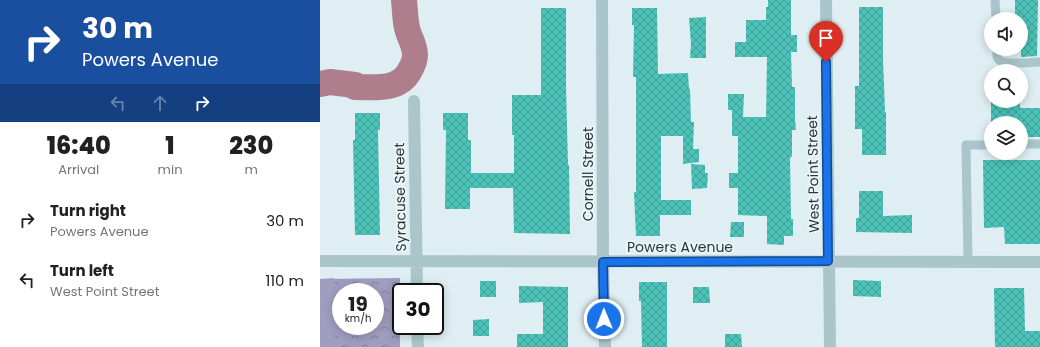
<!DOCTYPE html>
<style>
body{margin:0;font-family:Poppins,sans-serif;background:#f2f2f2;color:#202124;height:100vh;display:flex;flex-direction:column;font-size:15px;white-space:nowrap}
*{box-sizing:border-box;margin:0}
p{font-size:13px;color:#757577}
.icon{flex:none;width:22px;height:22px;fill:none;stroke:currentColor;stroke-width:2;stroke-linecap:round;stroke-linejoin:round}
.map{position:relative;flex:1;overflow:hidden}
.details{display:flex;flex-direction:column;background:#fff;width:320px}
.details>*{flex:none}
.guide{background:#1a4fa0;color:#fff;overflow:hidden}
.controls{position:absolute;left:664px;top:12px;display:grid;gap:8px}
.controls a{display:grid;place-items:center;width:44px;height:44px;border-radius:50%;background:#fff;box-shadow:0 2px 10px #0003;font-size:20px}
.speed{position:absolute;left:12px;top:283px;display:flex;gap:8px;font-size:20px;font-weight:700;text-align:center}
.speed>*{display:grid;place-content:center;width:52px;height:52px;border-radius:50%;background:#fff;box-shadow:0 2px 10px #0003;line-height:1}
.speed small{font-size:10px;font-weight:400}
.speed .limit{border:2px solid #111;border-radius:6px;background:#fff;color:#111}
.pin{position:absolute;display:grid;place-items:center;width:34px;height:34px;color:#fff;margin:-41px -17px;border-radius:50% 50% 50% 0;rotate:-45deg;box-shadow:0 0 4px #0007}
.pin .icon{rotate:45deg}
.me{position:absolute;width:44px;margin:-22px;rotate:359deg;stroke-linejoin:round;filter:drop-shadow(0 0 3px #0008)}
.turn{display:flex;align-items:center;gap:14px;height:84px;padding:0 16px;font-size:18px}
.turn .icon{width:52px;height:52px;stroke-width:2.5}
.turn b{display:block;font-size:28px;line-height:34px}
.lanes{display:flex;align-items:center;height:38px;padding:0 16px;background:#0003;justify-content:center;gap:20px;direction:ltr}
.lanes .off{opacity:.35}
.eta{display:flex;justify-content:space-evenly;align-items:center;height:68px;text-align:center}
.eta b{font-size:24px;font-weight:800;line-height:28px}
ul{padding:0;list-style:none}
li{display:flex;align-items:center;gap:12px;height:60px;padding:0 16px}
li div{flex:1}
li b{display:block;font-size:15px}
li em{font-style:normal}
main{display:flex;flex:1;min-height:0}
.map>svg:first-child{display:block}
.park{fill:url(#park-crowns);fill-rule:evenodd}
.pitch{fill:#9f9ec1}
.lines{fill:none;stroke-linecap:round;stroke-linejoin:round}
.river{stroke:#ae7e8c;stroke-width:26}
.building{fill:url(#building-cross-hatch)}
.lane{stroke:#aac6ca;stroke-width:9}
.street{stroke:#aac6ca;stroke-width:12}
.route-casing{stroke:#114b97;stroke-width:10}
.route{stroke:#1a73e8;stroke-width:7}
.labels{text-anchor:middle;stroke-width:3.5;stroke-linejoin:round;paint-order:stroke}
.street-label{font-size:14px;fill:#293837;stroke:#ebf6f9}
</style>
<main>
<section class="details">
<div class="guide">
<div class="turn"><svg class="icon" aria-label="right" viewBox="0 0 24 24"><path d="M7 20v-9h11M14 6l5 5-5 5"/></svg><div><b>30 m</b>Powers Avenue</div></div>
<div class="lanes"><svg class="icon off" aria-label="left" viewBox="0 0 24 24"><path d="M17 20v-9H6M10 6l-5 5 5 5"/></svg><svg class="icon off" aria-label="ahead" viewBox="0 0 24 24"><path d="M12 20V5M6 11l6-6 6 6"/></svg><svg class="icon" aria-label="right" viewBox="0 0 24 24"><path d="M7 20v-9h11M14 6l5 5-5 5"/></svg></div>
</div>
<div class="eta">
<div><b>16:40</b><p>Arrival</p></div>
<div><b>1</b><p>min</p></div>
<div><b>230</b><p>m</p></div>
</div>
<ul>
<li><svg class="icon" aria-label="right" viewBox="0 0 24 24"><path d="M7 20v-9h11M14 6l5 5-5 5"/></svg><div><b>Turn right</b><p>Powers Avenue</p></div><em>30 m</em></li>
<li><svg class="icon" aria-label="left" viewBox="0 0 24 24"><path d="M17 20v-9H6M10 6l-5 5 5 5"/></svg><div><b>Turn left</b><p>West Point Street</p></div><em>110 m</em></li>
</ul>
</section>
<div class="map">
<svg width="720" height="347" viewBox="0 0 720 347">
<defs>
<pattern id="park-crowns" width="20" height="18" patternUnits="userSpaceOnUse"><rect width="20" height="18" fill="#9f9ec1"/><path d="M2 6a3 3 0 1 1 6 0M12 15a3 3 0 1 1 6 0" fill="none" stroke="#82829e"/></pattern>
<pattern id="building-cross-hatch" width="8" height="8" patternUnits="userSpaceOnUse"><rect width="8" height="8" fill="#4cc2b8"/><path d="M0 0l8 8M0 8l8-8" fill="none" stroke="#3f9f96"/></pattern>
</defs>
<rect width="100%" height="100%" fill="#deeef2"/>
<path class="park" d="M80,278V347H0V279ZM21,292H55V326H21Z"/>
<path class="pitch" d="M14,278V347H0V279Z"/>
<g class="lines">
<path class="river" d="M0,84L10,82L35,85V87C54,87 78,91 89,72C92,67 95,61 95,55C95,45 89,37 87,28C85,19 85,9 84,0"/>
</g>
<path class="building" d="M448,0H471V35H477V52H471L472,87H475V119L476,130H472V157H470L471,219H473V236H464V245L447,244V216L418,215V188H409V173H418V136H412V110H408V94H424L423,117H446L447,57H415V42H426V20H446V7H448Z
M695,0H718L717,56L701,57V19H695Z
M539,7H563V59L565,112H566V155H542V129H535V86H539Z
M221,8H246V87L248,165H249L250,234L194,233L193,188H150V209H125L126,130H123V113H148V140H151V173H194V135H192V95H221Z
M312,8H337L338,74L368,73L369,89H370L371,122H374L373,149H379V162L363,164V136H341V200H371V215H340V236H316L314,192H316V77H313L314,25H312Z
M386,17V58H370L371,44L369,18Z
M671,101H700V108H720V137H701V123H671Z
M35,113H60V130H58L60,235H35L33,140H35Z
M663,160H720V244H685L684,227L664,228Z
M371,164L385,165V173H388L387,188L372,189Z
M539,191H563V216L592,215V233L536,232V218H539Z
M411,222H424V237H410Z
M533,280L561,281V297L533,296Z
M160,281H176V297H160Z
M319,282H347V347H322L321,301H319Z
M199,286L248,287V347H197V334H223V302L199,303Z
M373,287H389L390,303H373Z
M674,288H704L705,331H720V347H675Z
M169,319V336H153V320Z
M405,334H421L422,347H405Z"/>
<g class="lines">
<path class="lane" d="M675,0L676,19
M677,49C677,52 676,56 678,59C683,66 711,62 720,62
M701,144H720
M648,261L646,145H671"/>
<path class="street" d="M282,0L283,262L285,347
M506,0L510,347
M94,101L97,292
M0,261L720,262
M97,326L98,347"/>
</g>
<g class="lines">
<g class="route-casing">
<path id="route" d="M284,319L283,262L508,261L506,62"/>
</g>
<use href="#route" class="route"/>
</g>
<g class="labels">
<g class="street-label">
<text transform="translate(268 174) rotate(-90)" y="5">Cornell Street</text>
<text transform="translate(493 174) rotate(-91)" y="5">West Point Street</text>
<text transform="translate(80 197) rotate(-91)" y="5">Syracuse Street</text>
<text x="360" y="252">Powers Avenue</text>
</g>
</g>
</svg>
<div class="controls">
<a><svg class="icon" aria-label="sound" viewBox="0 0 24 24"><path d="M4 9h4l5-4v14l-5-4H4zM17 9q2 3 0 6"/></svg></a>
<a><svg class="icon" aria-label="search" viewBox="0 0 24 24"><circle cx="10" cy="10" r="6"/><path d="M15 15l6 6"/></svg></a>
<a><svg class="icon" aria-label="layers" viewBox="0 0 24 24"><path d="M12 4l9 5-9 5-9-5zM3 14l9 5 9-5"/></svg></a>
</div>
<div class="speed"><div>19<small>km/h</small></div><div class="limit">30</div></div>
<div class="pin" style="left:506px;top:62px;background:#d93025"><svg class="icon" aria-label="arrive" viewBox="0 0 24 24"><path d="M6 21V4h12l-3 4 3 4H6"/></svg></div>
<svg class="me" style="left:284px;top:319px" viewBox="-20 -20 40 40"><circle r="17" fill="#1a73e8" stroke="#fff" stroke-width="3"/><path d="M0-11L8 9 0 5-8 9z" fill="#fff"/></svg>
</div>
</main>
